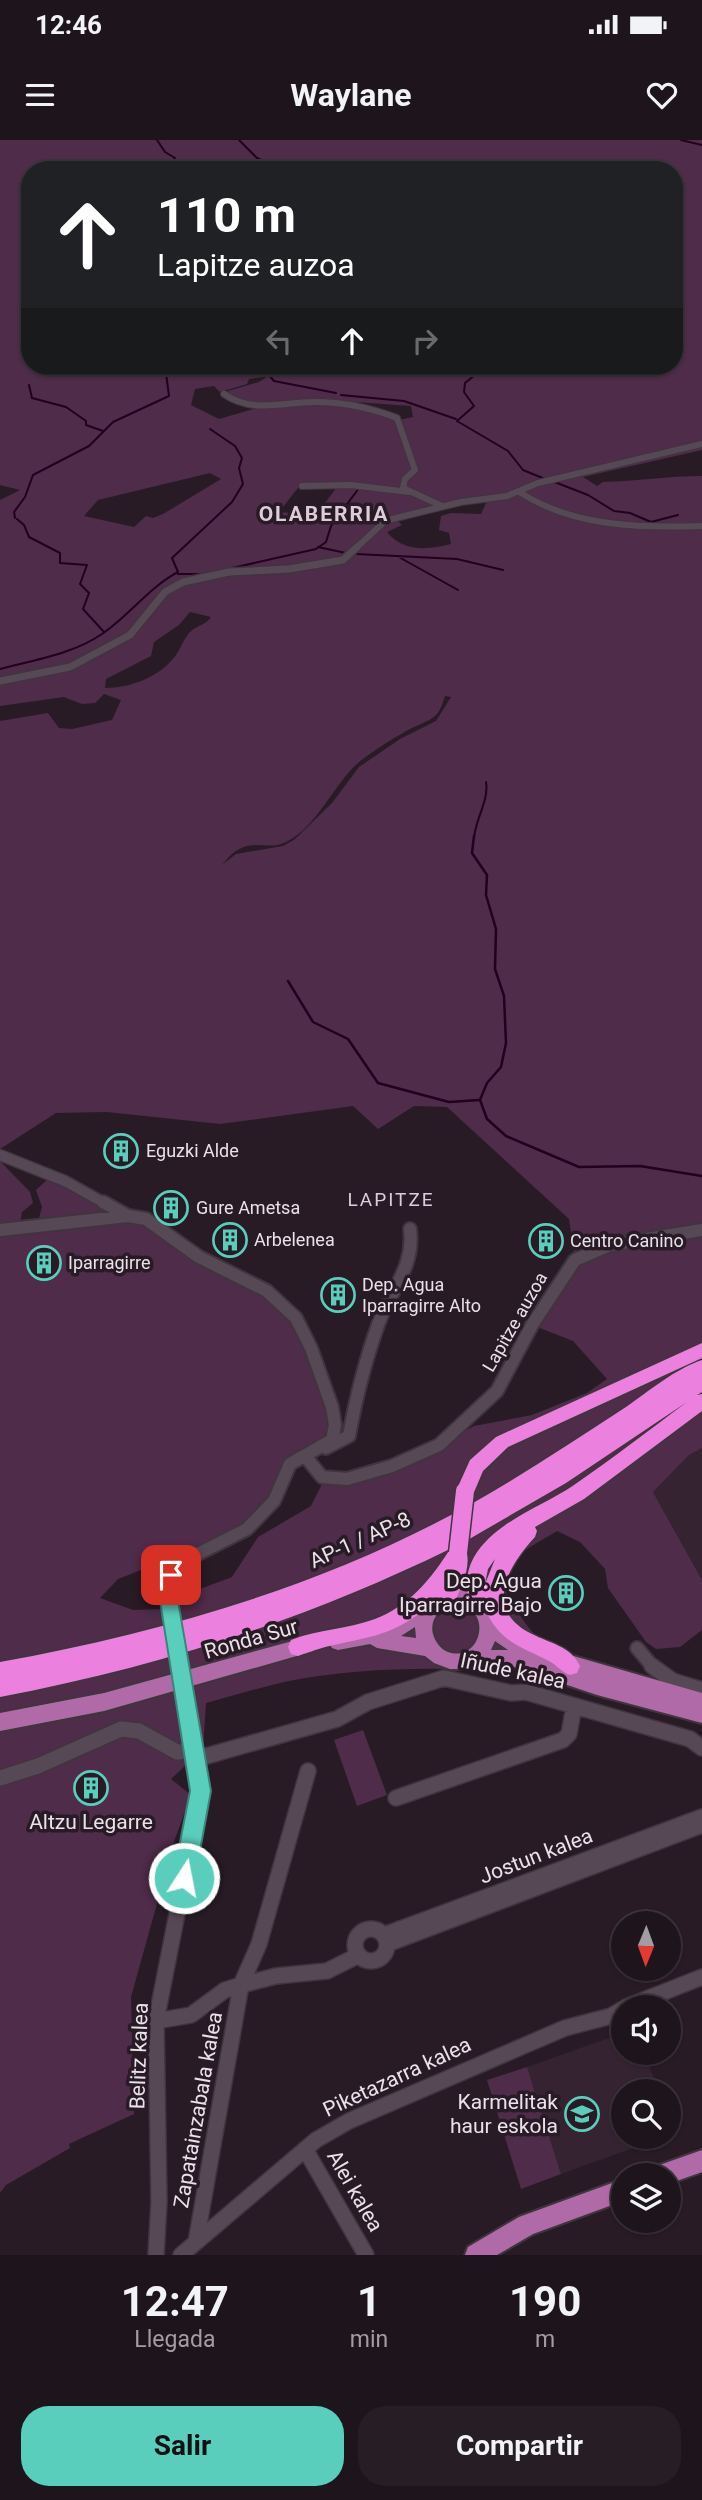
<!DOCTYPE html>
<html lang="es">
<meta charset="utf-8">
<style>
body{margin:0;font-family:Roboto,sans-serif;background:#261d25;color:#f1f3f6;height:100vh;display:flex;flex-direction:column;font-size:26px;white-space:nowrap}
*{box-sizing:border-box;margin:0}
p{font-size:23px;color:#a19ea3}
.icon{flex:none;width:38px;height:38px;fill:none;stroke:currentColor;stroke-width:2;stroke-linecap:round;stroke-linejoin:round}
.map{position:relative;height:2115px;overflow:hidden}
.sheet{display:flex;flex-direction:column;background:#1e141c;flex:1}
.sheet>*{flex:none}
.guide{position:absolute;left:21px;top:21px;width:662px;height:214px;border-radius:28px;box-shadow:0 2px 5px #0004,0 0 0 2px #3c333b;background:#202124;color:#fff;overflow:hidden}
.needle{width:46px;rotate:181deg}
.controls{position:absolute;left:611px;top:1771px;display:grid;gap:14px}
.controls a{display:grid;place-items:center;width:70px;height:70px;border-radius:50%;background:#1e141c;box-shadow:0 2px 5px #0004,0 0 0 2px #3c333b;font-size:35px}
.pin{position:absolute;display:grid;place-items:center;width:60px;height:60px;color:#fff;margin:-30px;border-radius:14px;box-shadow:0 4px 10px #0006}
.me{position:absolute;width:77px;margin:-38px;rotate:11deg;stroke-linejoin:round;filter:drop-shadow(0 0 5px #0008)}
.turn{display:flex;align-items:center;gap:24px;height:147px;padding:0 21px;font-size:32px}
.turn .icon{width:91px;height:91px;stroke-width:2.5}
.turn b{display:block;font-size:49px;line-height:60px}
.lanes{display:flex;align-items:center;height:66px;padding:0 21px;background:#0003;justify-content:center;gap:35px;direction:ltr}
.lanes .off{opacity:.35}
.eta{display:flex;justify-content:space-evenly;align-items:center;height:119px;text-align:center}
.eta b{font-size:42px;font-weight:700;line-height:49px}
.cta{display:flex;gap:14px;margin-top:auto;padding:14px 21px}
.cta a{flex:1;height:80px;border-radius:28px;background:#5acebd;color:#111;font-size:28px;font-weight:700;line-height:80px;text-align:center}
.cta a+a{background:#261d25;color:#f1f3f6}
.status{display:flex;justify-content:space-between;align-items:center;height:49px;padding:0 35px;background:#1e141c;direction:ltr}
.status svg{height:19px;fill:currentColor}
header{display:flex;justify-content:space-between;align-items:center;height:91px;padding:0 21px;background:#1e141c;font-size:32px;font-weight:700}
.map>svg:first-child{display:block}
.built{fill:#352332}
.green{fill:#4f2c4a;fill-rule:evenodd}
.lines{fill:none;stroke-linecap:round;stroke-linejoin:round}
.stream-far1{stroke:#230020;stroke-width:2}
.stream{stroke:#230020;stroke-width:2.5}
.minor-far4-casing{stroke:#40353f;stroke-width:8}
.minor-far3-casing{stroke:#40353f;stroke-width:10}
.minor-far2-casing{stroke:#40353f;stroke-width:13}
.minor-far1-casing{stroke:#40353f;stroke-width:16}
.minor-casing{stroke:#40353f;stroke-width:18}
.major-casing{stroke:#40353f;stroke-width:4}
.highway-casing{stroke:#40353f;stroke-width:3}
.minor-far4{stroke:#574855;stroke-width:6}
.minor-far3{stroke:#574855;stroke-width:7}
.minor-far2{stroke:#574855;stroke-width:10}
.minor-far1{stroke:#574855;stroke-width:12}
.minor{stroke:#574855;stroke-width:15}
.major{fill:#b06aa7;fill-rule:evenodd}
.highway{fill:#ec80de;fill-rule:evenodd}
.minor-bridge-far1-casing{stroke:#40353f;stroke-width:16;stroke-linecap:butt}
.minor-bridge-casing{stroke:#40353f;stroke-width:18;stroke-linecap:butt}
.highway-bridge-casing{stroke:#40353f;stroke-width:21;stroke-linecap:butt}
.minor-bridge-far1{stroke:#574855;stroke-width:12}
.minor-bridge{stroke:#574855;stroke-width:15}
.highway-bridge{stroke:#ec80de;stroke-width:18}
.route{fill:#5acebd;stroke:#3a867b;stroke-width:2}
.labels{text-anchor:middle;stroke-width:7;stroke-linejoin:round;paint-order:stroke}
.poi-label{font-size:18px;fill:#eae1e9;stroke:#281b26;text-anchor:start}
.street-label{font-size:18px;fill:#eae1e9;stroke:#281b26}
.neighbourhood-label{font-size:19px;letter-spacing:2px;fill:#dfccdb;stroke:#281b26}
.far-district-label{font-size:21px;font-weight:bold;letter-spacing:2px;fill:#dfccdb;stroke:#281b26}
.near-street-label{font-size:21px;fill:#eae1e9;stroke:#281b26}
.near-poi-label{font-size:21px;fill:#eae1e9;stroke:#281b26;text-anchor:end}
</style>
<div class="status"><b>12:46</b><svg viewBox="0 0 49 12"><path d="M0 12V9h3v3zM5 12V6h3v6zM10 12V3h3v9zM15 12V0h3v12zM26 1h20v11H26zM47 4h2v5h-2z"/></svg></div>
<header><svg class="icon" aria-label="menu" viewBox="0 0 24 24"><path d="M4 6h16M4 12h16M4 18h16"/></svg>Waylane<svg class="icon" aria-label="heart" viewBox="0 0 24 24"><path d="M12 20l-8-8c-3-5 5-10 8-4 3-6 11-1 8 4z"/></svg></header>
<div class="map">
<svg width="702" height="2115" viewBox="0 0 702 2115">
<rect width="100%" height="100%" fill="#281b26"/>
<path class="built" d="M702,1308V1440L653,1352L689,1315Z
M623,1893V1913H644L659,1951H623V1997H664L561,2034L527,1927Z"/>
<path class="green" d="M0,0H702V310L583,337L597,346L603,342C637,341 668,336 702,336V1308L689,1315L653,1352L702,1440V1490L680,1507L656,1509L646,1502L608,1448L605,1429L580,1402L557,1391C545,1399 524,1408 516,1419C497,1444 519,1478 537,1497L509,1531C435,1527 357,1527 284,1542C258,1548 232,1556 206,1563L203,1609L171,1639L191,1655L175,1699L131,1857L134,1974L69,2004L70,2008L6,2045L0,2053V1092L128,1075L267,1151L296,1178L335,1285L317,1311L290,1324L274,1361L247,1389L118,1439L100,1458L133,1470L162,1469L192,1452L232,1437L258,1397L311,1366L324,1340L439,1305L474,1286L532,1275L587,1253L607,1239L573,1201L532,1185L575,1120L569,1079L447,967L414,966L378,989L353,966L220,984L107,972L56,973L0,1009V581L48,573L59,588L72,589L112,580L121,560L104,554L95,563L82,564L64,557L0,566V360L20,350L0,345ZM30,30H674V226H30ZM328,229L300,236H268L259,242L228,251L226,253L234,262L257,268L219,279L191,265L195,249L214,246L220,252L247,244L249,239ZM355,262L411,266L413,277L399,280ZM210,333L221,339L163,374L153,378L146,376L134,387L84,376L98,360ZM301,344L337,347L316,375L279,372ZM461,361H487L481,374L451,373L441,376L439,390L449,393L451,404C427,410 403,412 387,392L402,385L395,378ZM190,472L211,477C205,486 197,485 190,492C184,498 181,508 176,515C160,537 131,548 105,548L106,539L151,516L154,502L179,485ZM445,556L451,557L436,581L400,599L359,627L332,663L294,700L283,706L236,714L223,724C248,692 264,713 286,702C318,686 333,645 358,623C371,612 398,595 412,588C420,584 430,581 436,575C441,570 443,562 445,556Z
M0,1021L30,1052L33,1063L22,1072L20,1084L0,1089Z
M49,1038L115,1071L43,1082L39,1078L42,1067L36,1050Z
M363,1590L387,1655L357,1666L334,1600Z
M527,1927L561,2034L521,2049L487,1940Z"/>
<g class="lines">
<path class="stream-far1" d="M157,0L165,12L175,18L166,30
M239,0L257,18L282,30
M681,0L702,5
M146,226L160,228
M261,226L269,234
M486,226L465,243L464,252L474,266L457,281L508,311L523,330L545,339
M269,235L274,241L336,253
M29,245L32,258L66,267L86,281V285L103,291
M341,255L404,261L456,279
M552,341L588,355L614,371L630,373L651,382L678,375
M15,378L14,372L25,357L33,335L89,306L113,282L169,256L166,233L161,228L165,226
M17,379L24,385L29,397L60,413V423L87,425L80,444L89,453L83,469L104,492
M318,407L346,413
M356,414L457,419L503,430
M397,416L458,450
M219,431L316,409L326,402L331,386L359,348
M178,434H202
M0,529C34,520 73,514 102,494C130,475 148,448 178,432L172,418L232,362L243,344L239,328L242,318L235,306L210,289
M474,698C476,677 489,661 486,642"/>
<path class="stream" d="M474,696L472,713L487,735L486,755L496,789L495,829L504,856L506,903L501,927L487,943L480,960L487,979L506,996L579,1027L640,1026L702,1036
M288,841L313,882L348,899L378,943L449,962L479,960"/>
<g class="minor-far4-casing">
<path id="minor-far4" d="M224,254C253,274 283,262 315,262C343,262 371,268 397,278L415,330L405,339L403,348L442,366
M302,346L351,345L409,352
M521,353C574,387 641,388 702,386
M355,409L384,382L392,379L461,362L507,356L538,343L702,304"/>
</g>
<g class="minor-far3-casing">
<path id="minor-far3" d="M0,541L70,527L130,495L165,452L183,442L229,432L289,429L343,420L357,407"/>
</g>
<g class="minor-far2-casing">
<path id="minor-far2" d="M0,1015L65,1041L106,1064"/>
</g>
<g class="minor-far1-casing">
<path id="minor-far1" d="M103,1062L128,1076L146,1079L199,1117L267,1151L296,1178L311,1208L332,1267L335,1285L332,1300L290,1324L274,1361L247,1389L186,1420L175,1429L168,1441L170,1470
M0,1090L128,1076
M326,1308L349,1296C356,1258 365,1221 378,1185C390,1150 415,1128 410,1089
M305,1316L322,1337L347,1339L392,1326L439,1305L497,1251L532,1185L575,1120L610,1105L702,1090
M637,1508L654,1528"/>
</g>
<g class="minor-casing">
<path id="minor" d="M652,1526L673,1541L702,1550
M196,1619L337,1579L368,1562L444,1538L511,1553L526,1552L690,1599L702,1608
M0,1638L38,1626L121,1589L139,1591L177,1612L194,1611
M396,1658L563,1600L569,1594L574,1566
M355 1805a16 16 0 1 1 32 0a16 16 0 1 1-32 0Z
M384,1795L702,1677
M387,1804L702,1685
M241,1845L259,1804L308,1631
M241,1845L276,1836L327,1831L359,1815
M626,1867L702,1837
M156,1881L191,1875L225,1850L241,1845L196,2102
M305,2009L366,2115
M156,2115L159,2062L156,1881L201,1651L184,1555
M181,2115L316,2000L349,1981L565,1888L611,1876L623,1869"/>
</g>
<g class="major-casing">
<path id="major" d="M450,1449C464,1448 481,1453 489,1465C492,1470 493,1476 497,1480C505,1490 517,1496 528,1503L702,1553V1583L597,1555L514,1527L473,1525L462,1529H450L434,1523L425,1516L377,1508L370,1504L338,1510L332,1508L329,1502L332,1496L390,1484L435,1455ZM453,1465C495,1464 482,1524 448,1512C442,1510 436,1503 434,1497C428,1482 438,1468 453,1465ZM415,1487L416,1498L401,1496ZM495,1501L508,1510H491Z
M307,1497L313,1499L316,1505L313,1511L307,1513L104,1571L0,1591V1573L104,1553Z
M702,2010V2032L668,2044V2035H651L654,2027Z
M623,2039V2061L533,2094L497,2115H465L468,2107L519,2077Z"/>
</g>
<g class="highway-casing">
<path id="highway" d="M702,1203V1218L508,1307L483,1331L472,1357L465,1359L458,1357L456,1351L470,1320L496,1297Z
M702,1220V1252L697,1255L702,1254V1271L584,1359L535,1387L537,1391L535,1397C507,1427 483,1470 532,1494C549,1503 571,1506 580,1526L577,1533L570,1535C561,1532 556,1524 547,1520C521,1507 500,1501 487,1473L480,1476L473,1473C465,1454 464,1435 474,1417C495,1381 542,1367 574,1345C612,1319 649,1290 687,1262L566,1343L459,1405L465,1407C473,1425 461,1448 453,1465L446,1468L439,1465L437,1458C389,1506 354,1494 298,1516L291,1514L288,1507L291,1500C319,1489 348,1489 375,1479C408,1467 432,1438 450,1409C304,1480 159,1527 0,1557V1522C165,1492 327,1445 473,1363C526,1333 575,1300 626,1267C649,1251 675,1229 702,1220ZM495,1419L485,1444L488,1429Z"/>
</g>
<use href="#minor-far4" class="minor-far4"/>
<use href="#minor-far3" class="minor-far3"/>
<use href="#minor-far2" class="minor-far2"/>
<use href="#minor-far1" class="minor-far1"/>
<use href="#minor" class="minor"/>
<use href="#major" class="major"/>
<use href="#highway" class="highway"/>
<g class="minor-bridge-far1-casing">
<path id="minor-bridge-far1" d="M170,1470L180,1528"/>
</g>
<g class="minor-bridge-casing">
<path id="minor-bridge" d="M179,1526L184,1555"/>
</g>
<g class="highway-bridge-casing">
<path id="highway-bridge" d="M458,1413L465,1351"/>
</g>
<use href="#minor-bridge-far1" class="minor-bridge-far1"/>
<use href="#minor-bridge" class="minor-bridge"/>
<use href="#highway-bridge" class="highway-bridge"/>
</g>
<path class="route" d="M171,1426L178,1429L181,1435L177,1448L178,1461L211,1651L195,1738L192,1745L184,1749L176,1745L173,1738L190,1651L158,1448L164,1429Z"/>
<defs>
<g id="building-ring" transform="scale(1.75)"><circle r="9.5" fill="#281b26" stroke="#5acebd" stroke-width="1.5"/><path d="M-4-6H4V6H1V3H-1V6H-4ZM-2.5-4.3h1.7v1.8h-1.7ZM.8-4.3h1.7v1.8H.8ZM-2.5-1h1.7V.8h-1.7ZM.8-1h1.7V.8H.8Z" fill="#5acebd"/></g>
<g id="school-ring" transform="scale(1.75)"><circle r="9.5" fill="#281b26" stroke="#5acebd" stroke-width="1.5"/><path d="M0-5L7-2L0 1L-7-2ZM-4 1L0 2.5L4 1V4Q0 6-4 4Z" fill="#5acebd"/></g>
</defs>
<g fill-rule="evenodd">
<use href="#building-ring" x="121" y="1011"/>
<use href="#building-ring" x="171" y="1068"/>
<use href="#building-ring" x="230" y="1100"/>
<use href="#building-ring" x="546" y="1101"/>
<use href="#building-ring" x="44" y="1123"/>
<use href="#building-ring" x="338" y="1155"/>
<use href="#building-ring" x="566" y="1453"/>
<use href="#building-ring" x="91" y="1648"/>
<use href="#school-ring" x="582" y="1974"/>
</g>
<g class="labels">
<g class="poi-label">
<text x="146" y="1017">Eguzki Alde</text>
<text x="196" y="1074">Gure Ametsa</text>
<text x="254" y="1106">Arbelenea</text>
<text x="570" y="1107">Centro Canino</text>
<text x="68" y="1129">Iparragirre</text>
<text x="362" y="1151">Dep. Agua<tspan x="362" dy="21">Iparragirre Alto</tspan></text>
</g>
<g class="street-label">
<text transform="translate(515 1182) rotate(-60)" y="6">Lapitze auzoa</text>
</g>
<g class="neighbourhood-label">
<text x="391" y="1066">LAPITZE</text>
</g>
<g class="far-district-label">
<text x="324" y="381">OLABERRIA</text>
</g>
<g class="near-street-label">
<text transform="translate(360 1400) rotate(-24)" y="7">AP-1 / AP-8</text>
<text transform="translate(251 1499) rotate(-16)" y="7">Ronda Sur</text>
<text transform="translate(513 1531) rotate(12)" y="7">Iñude kalea</text>
<text transform="translate(536 1716) rotate(-21)" y="7">Jostun kalea</text>
<text transform="translate(139 1916) rotate(-88)" y="7">Belitz kalea</text>
<text transform="translate(397 1937) rotate(-25)" y="7">Piketazarra kalea</text>
<text transform="translate(198 1970) rotate(-80)" y="7">Zapatainzabala kalea</text>
<text transform="translate(355 2051) rotate(60)" y="7">Alei kalea</text>
</g>
<g class="near-poi-label">
<text x="542" y="1448">Dep. Agua<tspan x="542" dy="24">Iparragirre Bajo</tspan></text>
<text x="91" y="1689" text-anchor="middle">Altzu Legarre</text>
<text x="558" y="1969">Karmelitak<tspan x="558" dy="24">haur eskola</tspan></text>
</g>
</g>
</svg>
<div class="controls">
<a><svg class="needle" viewBox="-14 -14 28 28"><path d="M0-13l5 13h-10z" fill="#e53935"/><path d="M0 13l5-13h-10z" fill="#a19ea3"/></svg></a>
<a><svg class="icon" aria-label="sound" viewBox="0 0 24 24"><path d="M4 9h4l5-4v14l-5-4H4zM17 9q2 3 0 6"/></svg></a>
<a><svg class="icon" aria-label="search" viewBox="0 0 24 24"><circle cx="10" cy="10" r="6"/><path d="M15 15l6 6"/></svg></a>
<a><svg class="icon" aria-label="layers" viewBox="0 0 24 24"><path d="M12 4l9 5-9 5-9-5zM3 14l9 5 9-5"/></svg></a>
</div>
<div class="pin" style="left:171px;top:1435px;background:#d93025"><svg class="icon" aria-label="arrive" viewBox="0 0 24 24"><path d="M6 21V4h12l-3 4 3 4H6"/></svg></div>
<svg class="me" style="left:184px;top:1738px" viewBox="-20 -20 40 40"><circle r="17" fill="#5acebd" stroke="#fff" stroke-width="3"/><path d="M0-11L8 9 0 5-8 9z" fill="#fff"/></svg>
<div class="guide">
<div class="turn"><svg class="icon" aria-label="ahead" viewBox="0 0 24 24"><path d="M12 20V5M6 11l6-6 6 6"/></svg><div><b>110 m</b>Lapitze auzoa</div></div>
<div class="lanes"><svg class="icon off" aria-label="left" viewBox="0 0 24 24"><path d="M17 20v-9H6M10 6l-5 5 5 5"/></svg><svg class="icon" aria-label="ahead" viewBox="0 0 24 24"><path d="M12 20V5M6 11l6-6 6 6"/></svg><svg class="icon off" aria-label="right" viewBox="0 0 24 24"><path d="M7 20v-9h11M14 6l5 5-5 5"/></svg></div>
</div>
</div>
<section class="sheet">
<div class="eta">
<div><b>12:47</b><p>Llegada</p></div>
<div><b>1</b><p>min</p></div>
<div><b>190</b><p>m</p></div>
</div>
<div class="cta"><a>Salir</a><a>Compartir</a></div>
</section>
